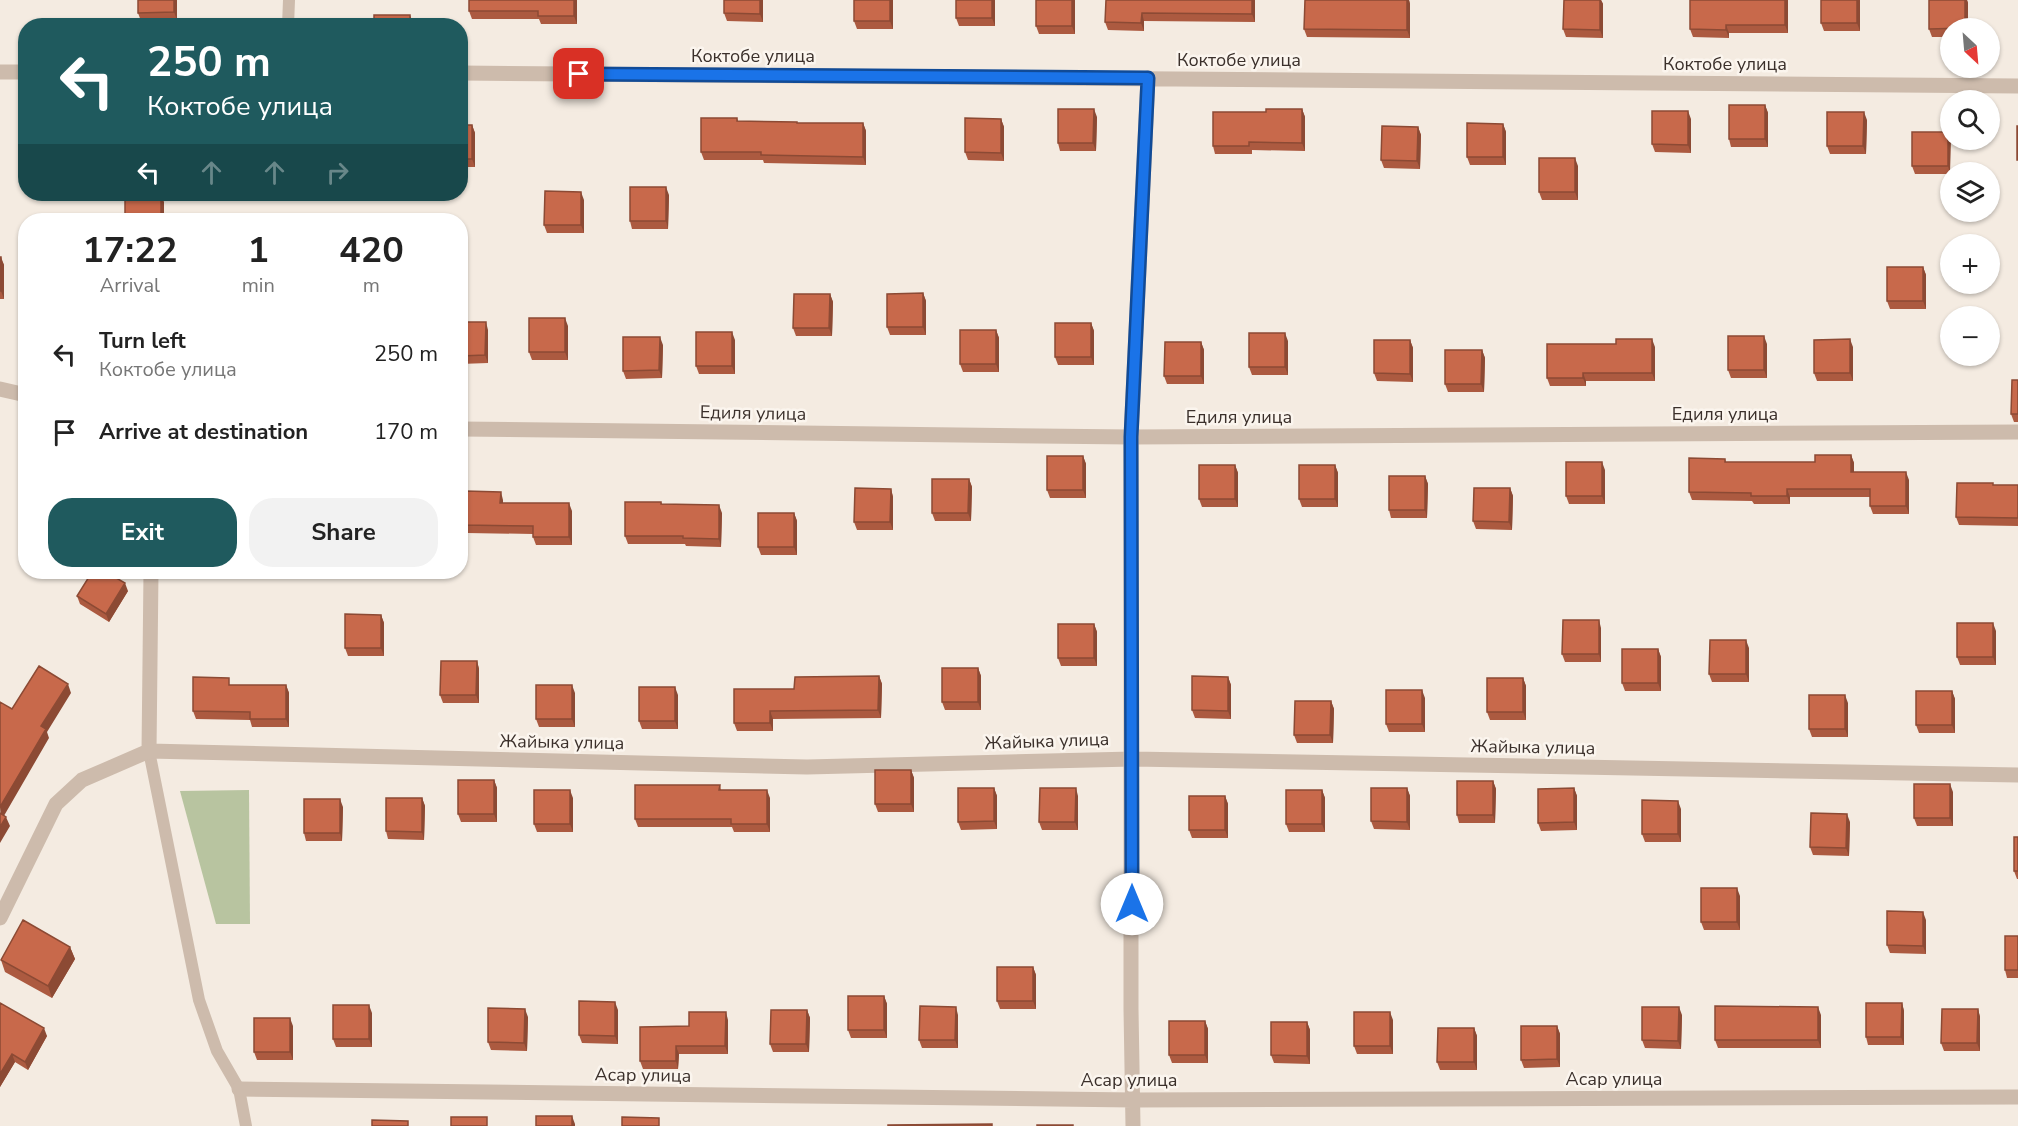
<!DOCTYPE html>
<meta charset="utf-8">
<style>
body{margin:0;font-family:"Nunito Sans",sans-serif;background:#f2f2f2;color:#222;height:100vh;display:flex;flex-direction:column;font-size:22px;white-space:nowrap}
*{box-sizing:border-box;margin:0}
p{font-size:20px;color:#767676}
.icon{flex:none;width:33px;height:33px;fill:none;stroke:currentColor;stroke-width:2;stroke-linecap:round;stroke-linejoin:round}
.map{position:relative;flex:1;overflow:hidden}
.panel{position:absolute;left:18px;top:213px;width:450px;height:366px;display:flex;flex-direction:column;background:#fff;border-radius:24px;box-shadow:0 2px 4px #0004}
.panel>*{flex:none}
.banner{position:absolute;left:18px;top:18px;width:450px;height:183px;border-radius:24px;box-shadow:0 2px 4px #0004;background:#1f5a5e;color:#fff;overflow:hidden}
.needle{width:39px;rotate:154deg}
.controls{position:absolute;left:1940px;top:18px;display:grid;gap:12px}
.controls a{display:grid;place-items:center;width:60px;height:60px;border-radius:50%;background:#fff;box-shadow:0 2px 4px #0004;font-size:30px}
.pin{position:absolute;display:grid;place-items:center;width:51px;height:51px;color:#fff;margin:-26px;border-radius:12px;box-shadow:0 3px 9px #0006}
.me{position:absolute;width:66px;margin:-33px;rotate:0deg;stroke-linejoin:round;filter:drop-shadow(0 0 4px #0008)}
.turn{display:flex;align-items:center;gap:21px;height:126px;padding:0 30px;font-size:27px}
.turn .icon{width:78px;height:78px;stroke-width:2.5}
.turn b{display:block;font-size:42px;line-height:51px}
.lanes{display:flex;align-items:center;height:57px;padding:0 30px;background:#0003;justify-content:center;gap:30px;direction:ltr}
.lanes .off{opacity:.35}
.eta{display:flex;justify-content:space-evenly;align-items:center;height:102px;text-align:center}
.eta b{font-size:36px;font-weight:700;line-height:42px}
.primary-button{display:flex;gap:12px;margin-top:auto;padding:12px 30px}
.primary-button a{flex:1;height:69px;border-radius:24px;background:#1f5a5e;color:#fff;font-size:24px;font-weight:700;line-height:69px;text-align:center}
.primary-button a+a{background:#f2f2f2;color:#222}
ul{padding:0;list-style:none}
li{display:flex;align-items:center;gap:18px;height:78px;padding:0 30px}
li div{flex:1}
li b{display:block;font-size:22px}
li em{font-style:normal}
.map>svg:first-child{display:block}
.green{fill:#b8c4a0}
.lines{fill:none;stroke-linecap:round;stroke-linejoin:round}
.service{stroke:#cdbbac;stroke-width:12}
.minor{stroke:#cdbbac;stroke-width:15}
.wall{fill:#ac5a40}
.shaded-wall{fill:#8c4a34}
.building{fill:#c8694b;stroke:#8c4a34;stroke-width:1.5}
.route-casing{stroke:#114b97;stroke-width:15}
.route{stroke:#1a73e8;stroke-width:10}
.labels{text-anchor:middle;stroke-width:5;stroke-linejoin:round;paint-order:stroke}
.street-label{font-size:18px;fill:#3b302b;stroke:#fbf5ee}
</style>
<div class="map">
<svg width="2018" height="1126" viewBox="0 0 2018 1126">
<rect width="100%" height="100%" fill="#f4ebe1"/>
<path class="green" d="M249,790L250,924H216L180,791Z"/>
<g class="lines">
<path class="service" d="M288,26L289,0
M149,751L199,1000L217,1051L239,1089L246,1126"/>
<path class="minor" d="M0,72H26
M460,73L2018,86
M0,389L26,395
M460,429L1131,437L2018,432
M149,751L151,572
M0,918L56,804L82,780L149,751L807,767L1133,759L2018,775
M239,1089L1133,1100L2018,1097
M1133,1126L1131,1009V437L1148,78"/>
</g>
<path class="wall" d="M177,0V20L141,21L138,13Z
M469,0H577V24H541L539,19H472L469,11Z
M724,0H763V22L727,21L724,13Z
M854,0H893V29H857L854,21Z
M995,0V26H959L956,18Z
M1036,0H1075V34H1039L1036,26Z
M1106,0H1255V22L1144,21V31L1108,30L1105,22Z
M1305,0H1409L1410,4V38L1307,37L1304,29Z
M1564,0H1601L1603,4V38L1566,37L1563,29Z
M1690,0H1788V33H1729V38L1693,37L1690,29Z
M1860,0V31H1824L1821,23Z
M1929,0H1967L1968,3L1950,28V37H1932L1929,29Z
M1765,105L1768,113V147H1731L1729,139Z
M1302,109L1305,117V151L1252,150V154H1215L1213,146L1266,112Z
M1097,117L1096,151H1060L1058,143Z
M737,118L738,121L798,123H863L866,131V165L764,163L763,160H704L701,152Z
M1001,119L1004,127V161L968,160L965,152Z
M1691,119V153L1655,152L1652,144Z
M1867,120L1866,154H1830L1827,146Z
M1503,124L1506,132V165H1470L1467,157Z
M460,125H472L475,133V167H460Z
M1418,127L1421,135L1420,169L1384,168L1381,160Z
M1950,140V174H1915L1912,166Z
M1578,166V200H1542L1539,192Z
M669,195L668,229H632L630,221Z
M584,200V233H547L544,225Z
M0,257L4,265V299H0Z
M1923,267L1926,275V309H1890L1887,301Z
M923,293L926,301V335H890L887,327Z
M830,294L833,302L832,336H796L793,328Z
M460,322L488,330V363L460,364Z
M1091,323L1094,331V365H1058L1055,357Z
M568,326V360H532L529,352Z
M996,330L999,338V372H963L960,364Z
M735,340V374H699L696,366Z
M1410,340L1413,348V382L1377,381L1374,373Z
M1288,341V375H1252L1249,367Z
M1201,342L1204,350V384H1167L1164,376Z
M1767,344V378H1731L1728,370Z
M663,345L662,378L626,379L623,371Z
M1655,347V381H1586V386H1550L1547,378Z
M1853,347V381H1817L1814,373Z
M1482,350L1485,358L1484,392H1448L1445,384Z
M2018,380V422H2014L2011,414Z
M1851,455L1854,463V472L1909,480V514H1873L1870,506V497H1790V504H1754L1752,501L1692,500L1689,492L1725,459L1726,462H1815Z
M1083,456L1086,464V498H1050L1047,490Z
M1235,465L1238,473V507H1202L1199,499Z
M1335,465L1338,473V507H1302L1299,499Z
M1605,470V504H1569L1566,496Z
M1425,476L1428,484L1427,518H1391L1389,510Z
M969,479L972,487L971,521H935L932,513Z
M2018,485V526L1959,525L1956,517Z
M1510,488L1513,496L1512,530L1476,529L1473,521Z
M891,489L893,497V530H857L854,522Z
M503,500V503L572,511V545H536L533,537V534L467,533L464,525Z
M661,502L662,504L722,513L721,547L686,546L685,544H628L625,536Z
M794,513L797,521V555H761L758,547Z
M128,591L109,622L80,604L77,596Z
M381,615L384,623V656H348L345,648Z
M1094,624L1097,632V666H1061L1058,658Z
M1601,628V662H1565L1562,654Z
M1996,631V665H1960L1957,657Z
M1749,648V682H1712L1709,674Z
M1658,649L1661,657V691H1625L1622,683Z
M477,661L479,669V703H443L440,695Z
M978,668L981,676V710H945L942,702Z
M879,676L882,684L881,718L773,719V731H737L734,723L794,689Z
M1228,677L1231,685V719L1195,718L1192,710Z
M1523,678L1526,686V720H1490L1487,712Z
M231,685H286L289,693V727H252L250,720L196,719L193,711Z
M1952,691L1955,699V733H1919L1916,725Z
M575,693V727H539L536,719Z
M678,695V729H642L639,721Z
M1425,698V732H1389L1386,724Z
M1331,701L1334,709L1333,743H1297L1294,735Z
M1848,703V737H1812L1809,729Z
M911,770L914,778V812H878L875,804Z
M494,780L497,788V822H461L458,814Z
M1493,781L1496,789L1495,823H1459L1457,815Z
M720,785L721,790L770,798V832H734L732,827H638L635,819Z
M994,788L997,796V829L961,830L958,822Z
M1407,788L1410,796V830L1374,829L1371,821Z
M1574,788L1577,796V830L1541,831L1538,823Z
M1322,790L1325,798V832H1289L1286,824Z
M1953,792V826H1917L1914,818Z
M1078,796V830H1042L1039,822Z
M1225,796L1228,804V838H1192L1189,830Z
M422,798L425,806L424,840L388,839L386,831Z
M573,798V832H537L534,824Z
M343,807L342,841H306L304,833Z
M1681,809V842H1645L1642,834Z
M1850,822L1849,856L1813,855L1810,847Z
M2018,837V879H2017L2014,871Z
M1740,896V930H1704L1701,922Z
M1926,920V954L1890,953L1887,945Z
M2018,936V978H2007L2005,970Z
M70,947L75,959L52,998L5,972L1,960Z
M1033,967L1036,975V1009H1000L997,1001Z
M884,996L887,1004V1038H851L848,1030Z
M0,1003L47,1036L28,1070L15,1062L0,1087Z
M1902,1003L1904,1011V1045H1868L1866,1037Z
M1978,1009L1980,1017V1051H1944L1941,1043Z
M618,1010V1044L582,1043L579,1035Z
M807,1010L810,1018L809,1052H773L770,1044Z
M372,1013V1047H336L333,1039Z
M958,1015V1048H922L919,1040Z
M1682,1015L1681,1049L1645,1048L1642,1040Z
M1821,1015V1048H1718L1715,1040Z
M528,1017L527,1051L491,1050L488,1042Z
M728,1020V1054H679L678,1069H643L640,1061L689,1026Z
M1393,1020V1054H1357L1354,1046Z
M1205,1021L1208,1029V1063H1172L1169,1055Z
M1307,1022L1310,1030V1064L1274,1063L1271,1055Z
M293,1026V1060H257L254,1052Z
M1557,1026L1560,1034V1067L1524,1068L1521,1060Z
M1474,1028L1477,1036V1070H1440L1437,1062Z"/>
<path class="shaded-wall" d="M174,0H177V20L174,12Z
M574,0H577V24L574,16Z
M760,0H763V22L760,14Z
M890,0H893V29L890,21Z
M992,0H995V26L992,18Z
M1072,0H1075V34L1072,26Z
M1252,0H1255V22L1252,14Z
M1407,0H1409L1410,4V38L1407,30Z
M1600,0H1601L1603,4V38L1600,30Z
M1785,0H1788V33L1785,25Z
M1857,0H1860V31L1857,23Z
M1965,0H1967L1968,3V28H1965Z
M1142,13L1144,21V31L1141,23Z
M410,15L413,23V26H410Z
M1726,25L1729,33V38L1726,30Z
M1765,105L1768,113V147L1765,139Z
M1094,109L1097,117L1096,151L1093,143Z
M1302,109L1305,117V151L1302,143Z
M1688,111L1691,119V153L1688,145Z
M1864,112L1867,120L1866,154L1863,146Z
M1001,119L1004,127V161L1001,153Z
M863,123L866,131V165L863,157Z
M1503,124L1506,132V165L1503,157Z
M472,125L475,133V167L472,159Z
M1418,127L1421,135L1420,169L1417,161Z
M1948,132L1951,140L1950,173L1948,166Z
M1575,158L1578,166V200L1575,192Z
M666,187L669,195L668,229L666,221Z
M581,192L584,200V233L581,225Z
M161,194L164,202V220H161Z
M1,257L4,265V299L1,291Z
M1923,267L1926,275V309L1923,301Z
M923,293L926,301V335L923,327Z
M830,294L833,302L832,336L829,328Z
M565,318L568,326V360L565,352Z
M486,322L488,330V363L485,355Z
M1091,323L1094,331V365L1091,357Z
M996,330L999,338V372L996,364Z
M732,332L735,340V374L732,366Z
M1285,333L1288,341V375L1285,367Z
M1764,336L1767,344V378L1764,370Z
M660,337L663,345L662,378L659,370Z
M1652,339L1655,347V381L1652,373Z
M1850,339L1853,347V381L1850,373Z
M1410,340L1413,348V382L1410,374Z
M1201,342L1204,350V384L1201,376Z
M1482,350L1485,358L1484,392L1481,384Z
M1583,373L1586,381V386L1583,378Z
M1851,455L1854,463V480L1851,472Z
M1083,456L1086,464V498L1083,490Z
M1602,462L1605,470V504L1602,496Z
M1235,465L1238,473V507L1235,499Z
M1335,465L1338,473V507L1335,499Z
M1906,472L1909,480V514L1906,506Z
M1425,476L1428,484L1427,518L1425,510Z
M969,479L972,487L971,521L968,513Z
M1510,488L1513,496L1512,530L1509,522Z
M891,489L893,497V530L890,522Z
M1787,489L1790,497V504L1787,496Z
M501,492L503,500V511L500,503Z
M569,503L572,511V545L569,537Z
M719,505L722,513L721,547L719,539Z
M794,513L797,521V555L794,547Z
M125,583L128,591L109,622L106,614Z
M381,615L384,623V656L381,648Z
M1599,620L1601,628V662L1599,654Z
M1993,623L1996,631V665L1993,657Z
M1094,624L1097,632V666L1094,658Z
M1746,640L1749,648V682L1746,674Z
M1658,649L1661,657V691L1658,683Z
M477,661L479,669V703L476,695Z
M978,668L981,676V710L978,702Z
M879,676L882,684L881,718L878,710Z
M1228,677L1231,685V719L1228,711Z
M1523,678L1526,686V720L1523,712Z
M68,684L71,693L47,732L49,738L1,821L0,807L41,726Z
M286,685L289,693V727L286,719Z
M572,685L575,693V727L572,719Z
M675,687L678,695V729L675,721Z
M1422,690L1425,698V732L1422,724Z
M1952,691L1955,699V733L1952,725Z
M1845,695L1848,703V737L1845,729Z
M1331,701L1334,709L1333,743L1330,735Z
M770,711L773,719V731L770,723Z
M911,770L914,778V812L911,804Z
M494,780L497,788V822L494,814Z
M1493,781L1496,789L1495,823L1493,815Z
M1950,784L1953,792V826L1950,818Z
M994,788L997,796V829L994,821Z
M1076,788L1078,796V830L1075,822Z
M1407,788L1410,796V830L1407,822Z
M1574,788L1577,796V830L1574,822Z
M570,790L573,798V832L570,824Z
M767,790L770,798V832L767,824Z
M1322,790L1325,798V832L1322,824Z
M1225,796L1228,804V838L1225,830Z
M422,798L425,806L424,840L422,832Z
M340,799L343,807L342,841L340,833Z
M1678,801L1681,809V842L1678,834Z
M1847,814L1850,822L1849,856L1846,848Z
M6,817L10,826L0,843V827Z
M1737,888L1740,896V930L1737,922Z
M1923,912L1926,920V954L1923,946Z
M70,947L75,959L52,998L48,986Z
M1033,967L1036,975V1009L1033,1001Z
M884,996L887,1004V1038L884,1030Z
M615,1002L618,1010V1044L615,1036Z
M1902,1003L1904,1011V1045L1901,1037Z
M369,1005L372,1013V1047L369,1039Z
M956,1007L958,1015V1048L955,1040Z
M1679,1007L1682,1015L1681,1049L1678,1041Z
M1818,1007L1821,1015V1048L1818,1040Z
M525,1009L528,1017L527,1051L524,1043Z
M1978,1009L1980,1017V1051L1977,1043Z
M807,1010L810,1018L809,1052L806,1044Z
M726,1012L728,1020V1054L725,1046Z
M1390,1012L1393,1020V1054L1390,1046Z
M290,1018L293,1026V1060L290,1052Z
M1205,1021L1208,1029V1063L1205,1055Z
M1307,1022L1310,1030V1064L1307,1056Z
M1557,1026L1560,1034V1067L1557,1059Z
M44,1028L47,1036L28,1070L25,1062Z
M1474,1028L1477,1036V1070L1474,1062Z
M676,1046L679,1054L678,1069L676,1061Z
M12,1054L15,1062L0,1087V1074Z
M572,1116L575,1124V1126H572Z"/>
<path class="building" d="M138,0H174V12L138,13Z
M469,0H574V16H538V11H469Z
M724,0H760V14L724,13Z
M854,0H890V21H854Z
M956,0H992V18H956Z
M1036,0H1072V26H1036Z
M1106,0H1252V14L1142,13L1141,23L1105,22Z
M1305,0H1407V30L1304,29Z
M1564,0H1600V30L1563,29Z
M1690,0H1785V25H1726V30L1690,29Z
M1821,0H1857V23H1821Z
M1929,0H1965V28L1929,29Z
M374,15H410V26H374Z
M1729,105H1765V139H1729Z
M1058,109H1094L1093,143H1058Z
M1266,109H1302V143L1249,142V146H1213V112H1266Z
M1652,111H1688V145L1652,144Z
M1827,112H1864L1863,146H1827Z
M701,118H737V121L797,122V123H863V157L761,155V152H701Z
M965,118L1001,119V153L965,152Z
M1467,123L1503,124V157H1467Z
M460,125H472V159H460Z
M1382,126L1418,127L1417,161L1381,160Z
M2017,126H2018V160H2017Z
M1912,132H1948V166H1912Z
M1539,158H1575V192H1539Z
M630,187H666V221H630Z
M545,191L581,192V225H544Z
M125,194H161V220H125Z
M0,257H1V291H0Z
M1887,267H1923V301H1887Z
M25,274H26V357H23Z
M923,293V327H887V294Z
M794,294H830L829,328H793Z
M529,318H565V352H529Z
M460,322H486L485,355L460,356Z
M1055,323H1091V357H1055Z
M960,330H996V364H960Z
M696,332H732V366H696Z
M1249,333H1285V367H1249Z
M1728,336H1764V370H1728Z
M623,337H660L659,370L623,371Z
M1616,339H1652V373H1583V378H1547V344H1616Z
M1850,339V373H1814V340Z
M1374,340H1410V374L1374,373Z
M1165,342H1201V376H1164Z
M1445,350H1482L1481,384H1445Z
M2012,380H2018V414H2011Z
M1815,455H1851V472H1906V506H1870V489H1787V496H1751V493L1689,492V458L1725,459V462H1815Z
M1047,456H1083V490H1047Z
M1566,462H1602V496H1566Z
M1199,465H1235V499H1199Z
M1299,465H1335V499H1299Z
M1389,476H1425V510H1389Z
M932,479H969L968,513H932Z
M1957,483H1993V485H2018V518L1956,517Z
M855,488L891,489L890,522H854Z
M1474,488H1510L1509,522L1473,521Z
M465,491L501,492L500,503H569V537H533V526L464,525Z
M625,502H661V504L719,505V539L683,538V536H625Z
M758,513H794V547H758Z
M92,572H106L125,583L106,614L77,596Z
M345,614L381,615V648H345Z
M1563,620H1599V654H1562Z
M1957,623H1993V657H1957Z
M1058,624H1094V658H1058Z
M1710,640H1746V674H1709Z
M1622,649H1658V683H1622Z
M441,661H477L476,695H440Z
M39,666L68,684L41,726L46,729L0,807V702L12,709Z
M942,668H978V702H942Z
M879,676L878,710L770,711V723H734V689H794L795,677Z
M1192,676L1228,677V711L1192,710Z
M193,677L229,678V685H286V719H250V712L193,711Z
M1487,678H1523V712H1487Z
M536,685H572V719H536Z
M639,687H675V721H639Z
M1386,690H1422V724H1386Z
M1916,691H1952V725H1916Z
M1809,695H1845V729H1809Z
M1295,701H1331L1330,735H1294Z
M875,770H911V804H875Z
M458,780H494V814H458Z
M1457,781H1493V815H1457Z
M1914,784H1950V818H1914Z
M635,785H720L719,790H767V824H731V819H635Z
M958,788H994V821L958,822Z
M1040,788H1076L1075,822H1039Z
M1371,788H1407V822L1371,821Z
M1574,788V822L1538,823V789Z
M534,790H570V824H534Z
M1286,790H1322V824H1286Z
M1189,796H1225V830H1189Z
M386,798H422V832L386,831Z
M304,799H340V833H304Z
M1642,800L1678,801V834H1642Z
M0,813L6,817L0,827Z
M1811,813L1847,814L1846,848L1810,847Z
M2014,837H2018V871H2014Z
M1701,888H1737V922H1701Z
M1887,911L1923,912V946L1887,945Z
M23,920L70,947L48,986L1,960Z
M2005,936H2018V970H2005Z
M997,967H1033V1001H997Z
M848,996H884V1030H848Z
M579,1001L615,1002V1036L579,1035Z
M0,1003L44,1028L25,1062L12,1054L0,1074Z
M1866,1003H1902L1901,1037H1866Z
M333,1005H369V1039H333Z
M920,1006L956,1007L955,1040H919Z
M1715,1006L1818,1007V1040H1715Z
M1642,1007H1679L1678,1041L1642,1040Z
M488,1008L525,1009L524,1043L488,1042Z
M1942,1009H1978L1977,1043H1941Z
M771,1010H807L806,1044H770Z
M689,1012H726L725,1046H676V1061H640V1027L689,1026Z
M1354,1012H1390V1046H1354Z
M254,1018H290V1052H254Z
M1169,1021H1205V1055H1169Z
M1271,1022H1307V1056L1271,1055Z
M1521,1026H1557V1059L1521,1060Z
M1438,1028H1474V1062H1437Z
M536,1116H572V1126H536Z
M451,1117H487V1126H451Z
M622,1117L659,1118V1126H622Z
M372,1120L408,1121V1126H372Z
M992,1124V1126H888V1125Z
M1037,1125H1073V1126H1037Z"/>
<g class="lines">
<g class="route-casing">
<path id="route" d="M579,74L1148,78L1131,437L1132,904"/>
</g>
<use href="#route" class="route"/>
</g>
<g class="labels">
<g class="street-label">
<text x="753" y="62">Коктобе улица</text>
<text x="1239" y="66">Коктобе улица</text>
<text x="1725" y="70">Коктобе улица</text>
<text transform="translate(753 413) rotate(1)" y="6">Едиля улица</text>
<text x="1725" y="420">Едиля улица</text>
<text x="1239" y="423">Едиля улица</text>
<text transform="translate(1047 741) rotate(-2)" y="6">Жайыка улица</text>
<text transform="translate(562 742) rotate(1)" y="6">Жайыка улица</text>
<text transform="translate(1533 747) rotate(1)" y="6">Жайыка улица</text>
<text transform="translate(643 1075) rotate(1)" y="6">Асар улица</text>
<text x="1614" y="1085">Асар улица</text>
<text x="1129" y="1086">Асар улица</text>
</g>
</g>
</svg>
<div class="controls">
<a><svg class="needle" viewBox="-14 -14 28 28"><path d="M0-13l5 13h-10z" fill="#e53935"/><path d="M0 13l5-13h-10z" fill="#767676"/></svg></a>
<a><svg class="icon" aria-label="search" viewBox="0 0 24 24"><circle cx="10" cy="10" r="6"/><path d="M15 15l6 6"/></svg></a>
<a><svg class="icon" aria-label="layers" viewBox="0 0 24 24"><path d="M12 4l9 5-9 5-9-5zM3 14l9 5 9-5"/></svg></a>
<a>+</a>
<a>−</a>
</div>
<div class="pin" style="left:579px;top:74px;background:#d93025"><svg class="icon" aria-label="arrive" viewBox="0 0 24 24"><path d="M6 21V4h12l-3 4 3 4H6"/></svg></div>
<svg class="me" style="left:1132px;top:904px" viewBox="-20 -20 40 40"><circle r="19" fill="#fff"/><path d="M0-13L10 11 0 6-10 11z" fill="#1a73e8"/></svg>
<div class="banner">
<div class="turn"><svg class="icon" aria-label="left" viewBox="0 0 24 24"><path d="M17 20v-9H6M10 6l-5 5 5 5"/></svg><div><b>250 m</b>Коктобе улица</div></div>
<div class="lanes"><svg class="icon" aria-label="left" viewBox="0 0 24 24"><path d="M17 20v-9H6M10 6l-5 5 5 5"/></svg><svg class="icon off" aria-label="ahead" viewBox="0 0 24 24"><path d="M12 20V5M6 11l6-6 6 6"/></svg><svg class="icon off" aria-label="ahead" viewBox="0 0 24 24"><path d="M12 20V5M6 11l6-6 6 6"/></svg><svg class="icon off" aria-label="right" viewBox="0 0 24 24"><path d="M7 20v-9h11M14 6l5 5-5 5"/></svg></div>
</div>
<section class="panel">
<div class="eta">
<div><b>17:22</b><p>Arrival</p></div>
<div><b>1</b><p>min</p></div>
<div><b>420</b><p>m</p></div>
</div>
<ul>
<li><svg class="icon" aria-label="left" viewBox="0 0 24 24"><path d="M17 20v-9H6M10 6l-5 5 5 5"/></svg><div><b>Turn left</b><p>Коктобе улица</p></div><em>250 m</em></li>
<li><svg class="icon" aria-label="arrive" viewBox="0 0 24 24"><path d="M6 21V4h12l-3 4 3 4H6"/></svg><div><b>Arrive at destination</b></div><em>170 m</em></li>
</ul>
<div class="primary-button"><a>Exit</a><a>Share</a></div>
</section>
</div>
